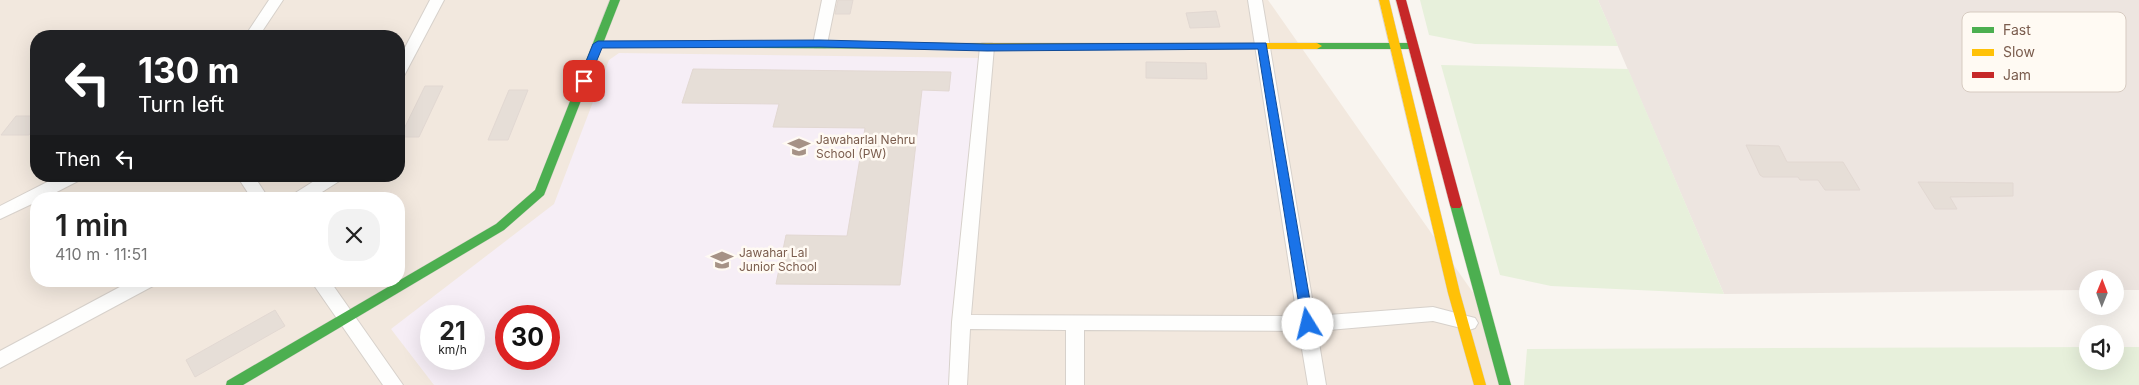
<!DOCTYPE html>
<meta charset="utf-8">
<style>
body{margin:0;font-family:Inter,sans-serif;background:#f2f2f2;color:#222;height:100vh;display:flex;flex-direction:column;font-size:19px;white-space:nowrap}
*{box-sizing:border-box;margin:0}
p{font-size:16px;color:#767676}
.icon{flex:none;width:28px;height:28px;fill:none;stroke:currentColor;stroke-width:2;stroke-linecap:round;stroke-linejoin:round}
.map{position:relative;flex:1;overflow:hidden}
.side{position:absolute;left:30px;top:192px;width:375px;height:95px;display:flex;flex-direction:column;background:#fff;border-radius:20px;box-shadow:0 5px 20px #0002}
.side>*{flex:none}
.hud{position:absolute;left:30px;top:30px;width:375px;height:152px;border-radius:20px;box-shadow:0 5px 20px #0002;background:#202124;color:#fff;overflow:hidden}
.needle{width:32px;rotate:1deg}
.tools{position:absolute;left:2079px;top:270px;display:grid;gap:10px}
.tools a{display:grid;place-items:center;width:45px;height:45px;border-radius:50%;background:#fff;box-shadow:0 5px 20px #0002;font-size:25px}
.speed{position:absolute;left:420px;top:305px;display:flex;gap:10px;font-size:25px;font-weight:700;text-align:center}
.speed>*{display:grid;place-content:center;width:65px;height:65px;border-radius:50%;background:#fff;box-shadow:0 5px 20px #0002;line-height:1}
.speed small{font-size:12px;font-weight:400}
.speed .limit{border:8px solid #d22;background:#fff;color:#111}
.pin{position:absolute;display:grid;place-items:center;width:42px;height:42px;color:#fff;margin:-21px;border-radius:10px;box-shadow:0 2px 8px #0006}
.me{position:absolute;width:55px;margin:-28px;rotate:351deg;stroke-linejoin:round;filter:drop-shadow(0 0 4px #0008)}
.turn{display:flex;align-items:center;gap:18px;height:105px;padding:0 25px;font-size:22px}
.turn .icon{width:65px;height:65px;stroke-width:2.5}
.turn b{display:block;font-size:35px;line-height:42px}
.then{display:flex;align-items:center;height:48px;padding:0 25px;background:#0003;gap:10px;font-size:19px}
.round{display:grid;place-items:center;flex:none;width:52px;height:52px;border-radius:20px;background:#f2f2f2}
.overview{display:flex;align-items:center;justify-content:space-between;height:85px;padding:0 25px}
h1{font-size:30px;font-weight:600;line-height:38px}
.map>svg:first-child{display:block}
.residential{fill:#f2e8de;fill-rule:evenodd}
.industrial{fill:#ede5e0}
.education{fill:#f6eef6;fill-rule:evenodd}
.green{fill:#e7f0db}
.building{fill:#e6ded7;stroke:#e2d8d2}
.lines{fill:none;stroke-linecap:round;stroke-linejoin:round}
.street-casing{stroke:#d7d1cb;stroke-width:2}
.fast-casing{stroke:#d9d2cb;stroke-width:1}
.slow-casing{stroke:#d9d2cb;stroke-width:1}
.jam-casing{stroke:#d9d2cb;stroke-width:1}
.street{fill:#fefefd;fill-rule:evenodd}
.fast{fill:#4caf50;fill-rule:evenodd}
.slow{fill:#ffc107;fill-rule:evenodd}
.jam{fill:#c62828;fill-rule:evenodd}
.route{fill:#1a73e8;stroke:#114b97}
.labels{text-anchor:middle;stroke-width:5;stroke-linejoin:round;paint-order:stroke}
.poi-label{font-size:12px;fill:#7a5c4d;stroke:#fffaf3;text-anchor:start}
.key{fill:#fffaf3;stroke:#d7cbc1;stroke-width:1}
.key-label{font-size:14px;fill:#7a5c4d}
</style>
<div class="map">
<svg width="2139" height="385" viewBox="0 0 2139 385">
<rect width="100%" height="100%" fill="#f9f5f0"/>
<path class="residential" d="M0,0H1268L1481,304L1502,385H0ZM36,36H399V176H36ZM36,199H399V281H36ZM431,316H474V359H431ZM506,316H549V359H506Z"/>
<path class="industrial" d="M1598,0H2139V290H2115V279H2088L2087,290L1724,294Z"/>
<path class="education" d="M619,53L982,58L951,385H434L391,329L554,204L609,60ZM431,316H474V359H431ZM506,316H549V359H506Z"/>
<path class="green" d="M1420,0H1598L1618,46L1475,44L1429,35Z
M1441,65L1628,69L1724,294L1551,286L1500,275Z
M2087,347L2088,361H2115V347H2139V385H1524L1527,349Z"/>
<path class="building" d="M838,0H853L850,14H835Z
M1216,11L1220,27L1190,28L1186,13Z
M1146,62L1206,63L1207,79L1146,78Z
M693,69L951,72L949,91L922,90L900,285L776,284L786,235L847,236L865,128L773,127L779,104L682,103Z
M425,86H443L419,137H400Z
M509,90H528L508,140H488Z
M16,116H36V125L29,135H1Z
M1746,145L1779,146L1787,162H1843L1860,190H1825L1818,180H1800L1798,177H1763L1760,175Z
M1918,182L2013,183V196L1950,197L1957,209H1935Z
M275,310L285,326L195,377L186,360Z"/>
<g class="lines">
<g class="street-casing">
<path id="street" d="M269,0H283L259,36H245Z
M430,0H444L406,72L404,76L399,77V59Z
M822,0H836L827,44L825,48H815L813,44Z
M1248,0H1262L1315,316L1433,307L1475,318L1478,323L1475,328L1469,330L1433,321L1317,331L1326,385H1308L1299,331L1084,330V385H1066V330L970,329L967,385H949L952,322L980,47L982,43H992L994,47L971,315L1297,316Z
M59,176H82L80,180L43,199H36V202L0,219V206Z
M237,176H254L269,199H252Z
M322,176H343L341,180L311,199H290L292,195Z
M131,281H156L153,286L0,368V351Z
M311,281H330L403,385H383Z"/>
</g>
<g class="fast-casing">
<path id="fast" d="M610,0H620L604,41L956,43L961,46L956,49L602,47L544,195L504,230L243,385H226L227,381L496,224L535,190Z
M1317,43H1413L1418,46L1413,49H1317L1312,46Z
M1456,201L1460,202L1462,205L1511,385H1499L1450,205L1452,202Z"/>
</g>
<g class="slow-casing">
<path id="slow" d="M1379,0H1389L1460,293L1486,385H1474L1448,293Z
M956,43H1317L1322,46L1317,49H956L951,46Z"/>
</g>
<g class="jam-casing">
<path id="jam" d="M1396,0H1406L1462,205L1460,208H1452L1450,205Z"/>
</g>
<use href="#street" class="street"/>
<use href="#fast" class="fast"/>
<use href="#slow" class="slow"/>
<use href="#jam" class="jam"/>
</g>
<path class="route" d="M820,40L987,44L1266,43L1314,324L1313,327L1308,329L1304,327L1302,324L1258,49L987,51L820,47L602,48L587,84L584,85L578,81L593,44L598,41Z"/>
<defs>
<g id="school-bare" transform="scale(1.725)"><path d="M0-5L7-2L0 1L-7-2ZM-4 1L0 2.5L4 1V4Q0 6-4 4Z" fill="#a69286" stroke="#fffaf3" stroke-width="2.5" paint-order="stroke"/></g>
</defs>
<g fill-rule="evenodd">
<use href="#school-bare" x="799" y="147"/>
<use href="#school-bare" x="722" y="260"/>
</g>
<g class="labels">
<g class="poi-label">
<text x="816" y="144">Jawaharlal Nehru<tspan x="816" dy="14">School (PW)</tspan></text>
<text x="739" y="257">Jawahar Lal<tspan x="739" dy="14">Junior School</tspan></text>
</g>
</g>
<rect x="1962" y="12" width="164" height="80" rx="8" class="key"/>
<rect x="1972" y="27" width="22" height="6" fill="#4caf50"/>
<rect x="1972" y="49" width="22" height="7" fill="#ffc107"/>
<rect x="1972" y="72" width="22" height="6" fill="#c62828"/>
<g class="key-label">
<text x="2003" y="35">Fast</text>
<text x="2003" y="57">Slow</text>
<text x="2003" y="80">Jam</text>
</g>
</svg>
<div class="tools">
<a><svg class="needle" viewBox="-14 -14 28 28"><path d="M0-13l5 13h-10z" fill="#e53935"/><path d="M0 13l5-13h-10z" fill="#767676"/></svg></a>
<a><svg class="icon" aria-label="sound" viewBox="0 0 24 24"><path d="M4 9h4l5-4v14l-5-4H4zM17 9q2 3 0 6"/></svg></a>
</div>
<div class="speed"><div>21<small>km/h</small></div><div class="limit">30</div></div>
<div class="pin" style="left:584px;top:81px;background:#d93025"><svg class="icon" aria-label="arrive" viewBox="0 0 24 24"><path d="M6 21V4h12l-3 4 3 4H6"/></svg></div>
<svg class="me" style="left:1308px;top:324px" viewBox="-20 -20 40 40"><circle r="19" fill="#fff"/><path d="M0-13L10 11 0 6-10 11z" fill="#1a73e8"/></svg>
<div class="hud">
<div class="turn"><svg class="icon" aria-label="left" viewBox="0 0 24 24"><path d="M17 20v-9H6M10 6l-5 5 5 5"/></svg><div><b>130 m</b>Turn left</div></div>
<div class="then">Then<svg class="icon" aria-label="left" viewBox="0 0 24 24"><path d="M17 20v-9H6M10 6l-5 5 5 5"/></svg></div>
</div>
<section class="side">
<div class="overview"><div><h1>1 min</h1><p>410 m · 11:51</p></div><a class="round"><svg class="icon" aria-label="close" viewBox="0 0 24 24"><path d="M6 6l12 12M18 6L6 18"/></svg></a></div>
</section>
</div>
